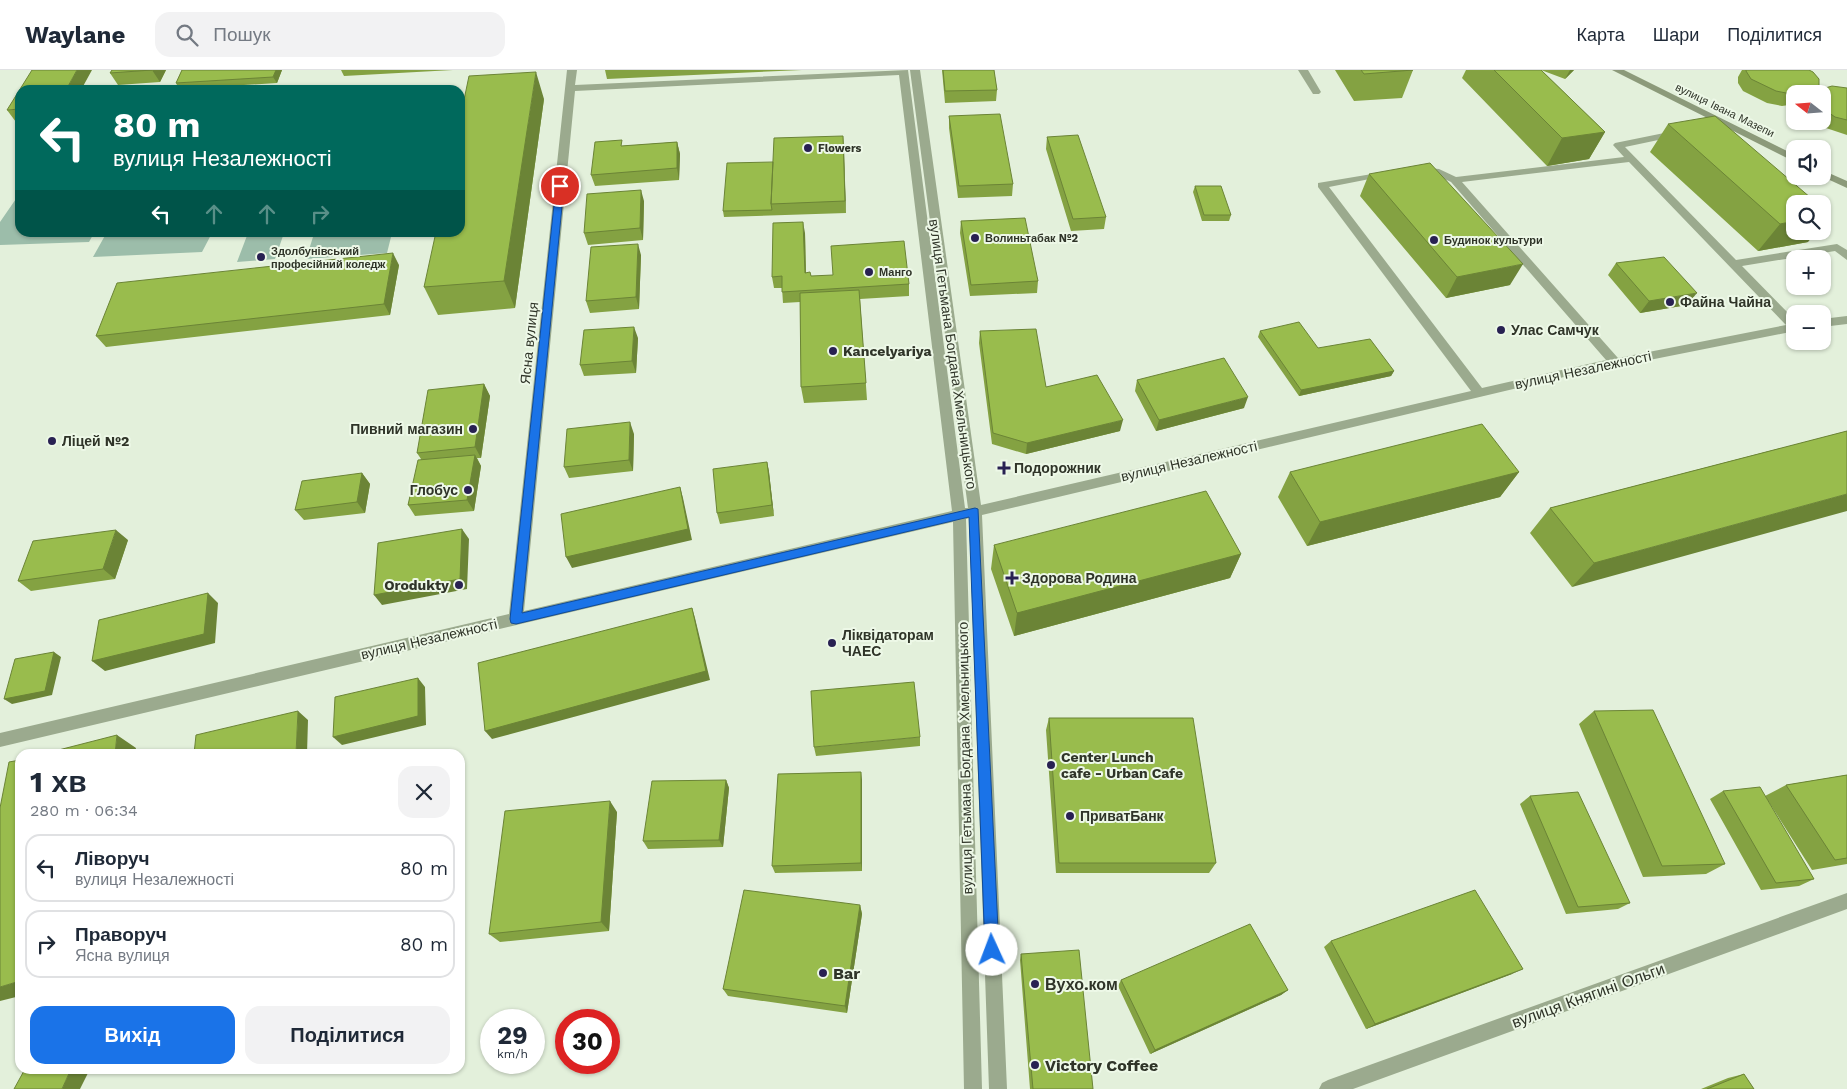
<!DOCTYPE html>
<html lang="uk">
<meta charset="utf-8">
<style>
body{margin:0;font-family:"Work Sans",sans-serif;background:#f2f2f3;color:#1f2937;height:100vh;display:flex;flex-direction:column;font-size:19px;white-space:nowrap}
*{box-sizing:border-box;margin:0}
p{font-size:16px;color:#747a83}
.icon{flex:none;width:28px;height:28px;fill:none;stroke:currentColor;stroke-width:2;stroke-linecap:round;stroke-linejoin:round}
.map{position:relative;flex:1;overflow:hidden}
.details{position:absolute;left:15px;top:679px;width:450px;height:325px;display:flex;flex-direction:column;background:#fff;border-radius:15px;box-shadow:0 1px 4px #0004}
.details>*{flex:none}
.banner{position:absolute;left:15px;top:15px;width:450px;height:152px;border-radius:15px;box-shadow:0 1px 4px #0004;background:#00695c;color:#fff;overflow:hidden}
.needle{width:32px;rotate:287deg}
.fabs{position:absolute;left:1786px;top:15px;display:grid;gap:10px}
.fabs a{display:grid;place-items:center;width:45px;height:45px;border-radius:10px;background:#fff;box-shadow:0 1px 4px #0004;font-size:25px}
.speed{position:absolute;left:480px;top:939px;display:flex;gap:10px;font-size:25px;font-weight:700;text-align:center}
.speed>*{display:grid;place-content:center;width:65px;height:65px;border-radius:50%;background:#fff;box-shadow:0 1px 4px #0004;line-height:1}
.speed small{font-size:12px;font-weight:400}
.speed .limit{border:8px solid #d22;background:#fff;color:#111}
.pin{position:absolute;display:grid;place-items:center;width:42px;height:42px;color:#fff;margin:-21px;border:2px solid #fff;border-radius:50%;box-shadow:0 1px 5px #0007}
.me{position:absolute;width:55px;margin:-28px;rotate:358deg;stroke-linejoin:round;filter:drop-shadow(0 0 4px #0008)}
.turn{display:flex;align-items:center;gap:18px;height:105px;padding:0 15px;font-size:22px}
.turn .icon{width:65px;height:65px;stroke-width:2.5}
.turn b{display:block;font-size:35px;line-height:42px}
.lanes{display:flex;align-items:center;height:48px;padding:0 15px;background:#0003;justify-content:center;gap:25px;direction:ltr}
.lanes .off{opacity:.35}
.round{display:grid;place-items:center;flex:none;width:52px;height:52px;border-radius:15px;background:#f2f2f3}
.summary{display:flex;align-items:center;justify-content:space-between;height:85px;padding:0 15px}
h1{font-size:30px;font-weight:700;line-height:38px}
.cta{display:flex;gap:10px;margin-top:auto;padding:10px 15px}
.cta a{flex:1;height:58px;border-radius:15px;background:#1a73e8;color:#fff;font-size:20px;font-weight:700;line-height:58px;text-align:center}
.cta a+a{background:#f2f2f3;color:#1f2937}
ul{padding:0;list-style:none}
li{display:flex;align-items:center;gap:15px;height:68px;margin:0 10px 8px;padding:0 5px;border:2px solid #e0e1e3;border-radius:15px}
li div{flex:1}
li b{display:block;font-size:19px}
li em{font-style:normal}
header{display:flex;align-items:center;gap:30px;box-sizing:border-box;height:70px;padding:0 25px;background:#fff;border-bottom:1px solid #e0e1e3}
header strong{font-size:24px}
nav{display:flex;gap:28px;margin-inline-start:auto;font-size:18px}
.search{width:350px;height:45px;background:#f2f2f3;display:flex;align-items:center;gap:12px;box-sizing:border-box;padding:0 18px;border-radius:15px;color:#747a83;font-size:19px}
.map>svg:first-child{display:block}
.green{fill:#9cbdaa}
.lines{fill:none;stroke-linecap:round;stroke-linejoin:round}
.minor{fill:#9baa8e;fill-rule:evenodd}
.secondary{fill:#8c9a7a;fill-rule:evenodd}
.wall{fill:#84a242}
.shaded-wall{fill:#6b8436}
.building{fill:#99bc4d;stroke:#6b8436}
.route{fill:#1a73e8;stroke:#114b97}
.poi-dot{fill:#282152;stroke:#edf8e7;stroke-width:2}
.labels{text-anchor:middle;stroke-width:4;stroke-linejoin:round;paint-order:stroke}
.far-street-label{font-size:11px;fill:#2f3428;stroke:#edf8e7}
.far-poi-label{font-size:11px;font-weight:bold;fill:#2f3428;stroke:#edf8e7;text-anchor:start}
.poi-label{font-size:14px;font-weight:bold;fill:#2f3428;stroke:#edf8e7;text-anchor:start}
.street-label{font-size:14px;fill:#2f3428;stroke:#edf8e7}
.near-poi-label{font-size:16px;font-weight:bold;fill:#2f3428;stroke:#edf8e7;text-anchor:start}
.near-street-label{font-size:16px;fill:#2f3428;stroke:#edf8e7}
</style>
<header>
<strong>Waylane</strong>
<div class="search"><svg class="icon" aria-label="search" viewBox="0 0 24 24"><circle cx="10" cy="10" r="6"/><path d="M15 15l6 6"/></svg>Пошук</div>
<nav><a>Карта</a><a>Шари</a><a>Поділитися</a></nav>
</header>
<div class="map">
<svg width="1847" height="1019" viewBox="0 0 1847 1019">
<rect width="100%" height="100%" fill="#e3f0db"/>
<path class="green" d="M20,123V162L94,163L89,172L0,175V152Z
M107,162H212V163L202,182L93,187Z
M248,163H284L275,189L237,192Z
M372,163H392L387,183L306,189L313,167Z"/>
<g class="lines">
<path class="minor" d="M567,0H577L575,15L908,0L965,438H968L910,0H920L981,435L1471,321L1318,117V113L1390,101V105L1329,117L1482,318L1606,290L1451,112L1433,104L1418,101V97L1439,99L1456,107L1624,87L1613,75L1615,73L1679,60L1682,61V65L1625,77L1736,190L1837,174L1847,180V190L1835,181L1742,196L1795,250V261L1564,307L982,445L1007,1019H989L969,448L966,449L982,1019H964L953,452L0,677V663L509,544ZM899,5L952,441L524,541L575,21ZM1629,92L1786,255L1618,288L1462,112Z
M1298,0H1308L1321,22L1319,24H1313Z
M1847,246V254L1822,257V249Z
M1847,823V839L1353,1019H1319L1322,1013L1328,1010Z"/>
<path class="secondary" d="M1612,0H1624L1795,85V92Z
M1822,100L1847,111V118L1821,106H1822Z"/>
</g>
<path class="wall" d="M112,0H166L160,12L118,15L110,3Z
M182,0H282L277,13L179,19L176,13Z
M341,0H453L344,6Z
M605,0H802L607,9Z
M942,0H994L997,20L996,31L945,33Z
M1335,0H1413L1402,28L1354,31Z
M1466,0H1541L1605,62L1589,89L1547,96L1462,8Z
M1541,0H1574L1565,9Z
M1742,0H1809L1819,9L1813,24H1795V34L1782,36L1767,33L1743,21L1738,13V7Z
M1847,18V65L1826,58L1815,51H1822V24Z
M544,29L515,238L438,245L424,217Z
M20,39V51L16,52L7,40Z
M949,46L1013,114L1012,126L958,128L949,58Z
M1668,54L1808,172L1758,181L1650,82Z
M843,66L846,143L724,147L723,141L773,92Z
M1047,67L1106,147L1104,159L1071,161L1046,79Z
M677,72L680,84L679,110L595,116L591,105L623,76Z
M1369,104L1510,215L1446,228L1360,126Z
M1195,116L1231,145L1229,151H1202L1193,122Z
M644,131L643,170L588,175L584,163Z
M961,151L1038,211L1037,223L970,226L960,163Z
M805,163L806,203L811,206L909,214V226L860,229L867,330L804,333L801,317L800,232L783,233L782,218H774L772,207Z
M641,185L639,239L590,243L586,231Z
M1616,193L1687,235L1640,243L1608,205Z
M399,195L390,245L106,277L96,266Z
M980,261L1046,317L1120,361L1026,384L992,374L979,273Z
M1260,261L1394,301L1391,306L1299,326L1258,267Z
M638,268L636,303L584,306L580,295Z
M1137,310L1244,338L1156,361L1135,321Z
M484,314L490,326L481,388H477L481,396L474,441L415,446L408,435L421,389L417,383Z
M1847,361L1572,517L1530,463L1550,438Z
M634,364L633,401L569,408L564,397Z
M767,392L769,402L774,446L720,454L717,443Z
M1290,402H1519L1500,427L1307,476L1278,427Z
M362,403L370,414L365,443L304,450L295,440Z
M128,470L115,509L31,521L18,511Z
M994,475L1241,484L1230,508L1014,566L991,499Z
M1594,641L1725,794L1706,804L1643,807L1579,654Z
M1049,648L1216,793L1209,803H1056L1046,660Z
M920,667V676L816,686L814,677Z
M1847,705V794L1812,800L1765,726L1786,715Z
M726,710L729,718L723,777L648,779L643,771Z
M862,710V801L775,803L772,796Z
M1723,721L1814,809L1799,816L1761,820L1710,729Z
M1530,726L1630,833L1618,839L1566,844L1520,734Z
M617,742L609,861L500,872L489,864Z
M860,835L862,844L847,943L728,926L723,919Z
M1331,871L1512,904L1366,959L1324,877Z
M1021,884L1093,1019H1030L1020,890Z
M1121,910L1288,920L1281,925L1150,984L1118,916Z
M1744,1004L1754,1019H1701L1728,1008Z"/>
<path class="shaded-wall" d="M77,0H92L81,20H66Z
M152,0H166L160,12Z
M276,0H282L277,13L273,7Z
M1570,0H1574L1565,9Z
M536,2L544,29L515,238L504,211Z
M1605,62L1589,89L1547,96L1562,68Z
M843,66L844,78L846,143L845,131Z
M677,72L680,84L679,110L677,98Z
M641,120L644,131L643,170L640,158Z
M1831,145L1822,155V146Z
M1795,151V161H1817L1808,172L1758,181L1780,154Z
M803,152L805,163L806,215L805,203Z
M638,174L641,185L639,239L636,227Z
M393,183L399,195L390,245L384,234Z
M1523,194L1510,215L1446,228L1457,207Z
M1697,223L1687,235L1640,243L1649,231Z
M634,257L638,268L636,303L632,291Z
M1394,301L1391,306L1299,326L1301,320Z
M484,314L490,326L481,388L475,377Z
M1248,327L1244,338L1156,361L1159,350Z
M1123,350L1120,361L1026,384L1027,373Z
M630,352L634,364L633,401L629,390Z
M475,385L481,396L474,441L467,430Z
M767,392L769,402L774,446L772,435Z
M1519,402L1500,427L1307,476L1320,452Z
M362,403L370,414L365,443L357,432Z
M680,417L683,428L692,470L572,498L566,487Z
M1847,424V441L1572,517L1594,493Z
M462,459L469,469L467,519L382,535L374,525Z
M116,460L128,470L115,509L103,499Z
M1241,484L1230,508L1014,566L1017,543Z
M208,523L218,533L215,573L105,601L92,591Z
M692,538L695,548L710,610L492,669L485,661Z
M54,582L61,587L52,625L12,634L4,629Z
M418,608L425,617L426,655L342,675L333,667Z
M298,641L308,650L307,684H296Z
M117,665L136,678L135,684H115Z
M861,702L862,710V801L861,793Z
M726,710L729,718L723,777L719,770Z
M610,731L617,742L609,861L601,852Z
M860,835L862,844L847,943L845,936Z
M1523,899L1512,904L1366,959L1375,954Z
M20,911V926L0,931V917Z
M1288,920L1281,925L1150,984L1155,980Z
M71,999H90L80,1019H62Z"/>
<path class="building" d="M32,0H77L66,20H20V39L7,40Z
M112,0H152L110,3Z
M182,0H276L273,7L176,13Z
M943,0H994L997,20L945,21Z
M1361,0H1413L1364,4Z
M1494,0H1541L1605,62L1562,68Z
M1746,0H1809L1813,2L1819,9V16L1814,21L1791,24L1776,21L1751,9L1746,1Z
M536,2L504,211L424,217L436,162H460V49L469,6Z
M1832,16L1847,18V50L1835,47L1822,38V24H1817L1822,19Z
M1000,44L1013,114L959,116L949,46Z
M1715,46L1818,134H1795V151L1780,154L1668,54Z
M1078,65L1106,147L1073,149L1047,67Z
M843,66L845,131L771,134L774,68Z
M622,70L621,76L677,72V98L591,105L595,72Z
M773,92L771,134L772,140L723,141L727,93Z
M1430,93L1523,194L1457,207L1369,104Z
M1195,116H1221L1231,145H1204Z
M641,120L640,158L584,163L587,124Z
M1822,137L1831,145L1822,146Z
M1025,148L1038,211L971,215L961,151Z
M803,152L805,203L810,202L811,206L833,205L831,176L904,171L909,214L782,222V206L772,207L773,153Z
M638,174L636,227L586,231L591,177Z
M393,183L384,234L96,266L117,213Z
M1664,187L1697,223L1649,231L1616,193Z
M859,220L866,313L801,317L800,223Z
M1299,252L1318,278L1370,269L1394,301L1301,320L1260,261Z
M634,257L632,291L580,295L584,260Z
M1036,259L1046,317L1097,305L1123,350L1027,373L993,363L980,261Z
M1224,288L1248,327L1159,350L1137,310Z
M484,314L475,377L417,383L428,320Z
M630,352L629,390L564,397L567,359Z
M1482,354L1519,402L1320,452L1290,402Z
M1847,361V424L1594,493L1550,438Z
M475,385L467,430L408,435L418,390Z
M767,392L772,435L717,443L713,399Z
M362,403L357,432L295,440L302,411Z
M680,417L688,459L566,487L561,444Z
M1206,421L1241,484L1017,543L994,475Z
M462,459L460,509L374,525L378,473Z
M116,460L103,499L18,511L33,471Z
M208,523L204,564L92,591L99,550Z
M692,538L706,601L485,661L478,593Z
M54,582L45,621L4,629L15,589Z
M418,608V646L333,667L335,627Z
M914,612L920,667L814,677L811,621Z
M1653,640L1725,794L1662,796L1594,641Z
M298,641L296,684H194L196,665Z
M1049,648H1193L1216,793H1059Z
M117,665L115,684H43Z
M20,690V911L0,917V738L9,692Z
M861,702V793L772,796L778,704Z
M1847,705V788L1835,790L1786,715Z
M726,710L719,770L643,771L652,711Z
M1760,717L1814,809L1776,813L1723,721Z
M1578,722L1630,833L1578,837L1530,726Z
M610,731L601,852L489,864L505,741Z
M744,820L860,835L845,936L723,919Z
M1475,820L1523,899L1375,954L1331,871Z
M1250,854L1288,920L1155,980L1121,910Z
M1079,880L1093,1019H1033L1021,884Z
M25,999H71L62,1019H14Z
M1744,1004L1754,1019H1707Z"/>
<path class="route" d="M560,114L564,116L522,543L975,438L978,439L999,880L997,885L992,887L987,885L985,880L969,447L516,554L511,553L510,549L556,116Z"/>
<g class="poi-dot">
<circle cx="808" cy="78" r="5"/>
<circle cx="975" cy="168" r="5"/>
<circle cx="1434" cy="170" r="5"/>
<circle cx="261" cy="187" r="5"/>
<circle cx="869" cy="202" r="5"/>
<circle cx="1670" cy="232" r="5"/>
<circle cx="1501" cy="260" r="5"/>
<circle cx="833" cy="281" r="5"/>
<circle cx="473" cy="359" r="5"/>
<circle cx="52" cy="371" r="5"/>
<path d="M1001.5 390.5h5v5h5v5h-5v5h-5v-5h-5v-5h5z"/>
<circle cx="468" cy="420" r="5"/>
<path d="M1009.5 500.5h5v5h5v5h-5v5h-5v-5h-5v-5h5z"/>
<circle cx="459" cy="515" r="5"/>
<circle cx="832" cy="573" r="5"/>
<circle cx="1051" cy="695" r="5"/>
<circle cx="1070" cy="746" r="5"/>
<circle cx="823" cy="903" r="5"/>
<circle cx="1035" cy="914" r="5"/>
<circle cx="1035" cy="995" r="5"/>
</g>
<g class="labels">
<g class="far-street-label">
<text transform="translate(1725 40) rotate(26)" y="4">вулиця Івана Мазепи</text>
</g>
<g class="far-poi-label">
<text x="818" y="82">Flowers</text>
<text x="985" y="172">Волиньтабак №2</text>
<text x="1444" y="174">Будинок культури</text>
<text x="271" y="185">Здолбунівський<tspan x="271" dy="13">професійний коледж</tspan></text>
<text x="879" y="206">Манго</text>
</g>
<g class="poi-label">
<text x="1680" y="237">Файна Чайна</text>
<text x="1511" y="265">Улас Самчук</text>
<text x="843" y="286">Kancelyariya</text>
<text x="463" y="364" text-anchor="end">Пивний магазин</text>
<text x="62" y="376">Ліцей №2</text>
<text x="1014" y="403">Подорожник</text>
<text x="458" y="425" text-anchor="end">Глобус</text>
<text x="1022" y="513">Здорова Родина</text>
<text x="449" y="520" text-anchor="end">Orodukty</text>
<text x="842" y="570">Ліквідаторам<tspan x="842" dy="16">ЧАЕС</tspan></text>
<text x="1061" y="692">Center Lunch<tspan x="1061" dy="16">cafe - Urban Cafe</tspan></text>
<text x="1080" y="751">ПриватБанк</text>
</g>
<g class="street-label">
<text transform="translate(529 273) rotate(-84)" y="5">Ясна вулиця</text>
<text transform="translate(953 284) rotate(82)" y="5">вулиця Гетьмана Богдана Хмельницького</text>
<text transform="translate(1583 300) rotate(-12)" y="5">вулиця Незалежності</text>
<text transform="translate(1189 391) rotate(-13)" y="5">вулиця Незалежності</text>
<text transform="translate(429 569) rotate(-13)" y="5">вулиця Незалежності</text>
<text transform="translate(965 688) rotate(-91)" y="5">вулиця Гетьмана Богдана Хмельницького</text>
</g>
<g class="near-poi-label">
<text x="833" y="909">Bar</text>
<text x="1045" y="920">Вухо.ком</text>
<text x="1045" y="1001">Victory Coffee</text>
</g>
<g class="near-street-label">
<text transform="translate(1588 925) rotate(-20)" y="6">вулиця Княгині Ольги</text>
</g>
</g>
</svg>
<div class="fabs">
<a><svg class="needle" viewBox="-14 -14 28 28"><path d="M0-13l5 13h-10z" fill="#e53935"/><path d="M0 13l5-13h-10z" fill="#747a83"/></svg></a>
<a><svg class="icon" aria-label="sound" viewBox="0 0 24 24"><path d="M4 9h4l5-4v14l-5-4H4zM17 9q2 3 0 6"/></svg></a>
<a><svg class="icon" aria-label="search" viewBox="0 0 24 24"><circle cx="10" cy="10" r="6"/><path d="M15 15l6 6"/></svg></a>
<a>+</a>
<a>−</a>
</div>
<div class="speed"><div>29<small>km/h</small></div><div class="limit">30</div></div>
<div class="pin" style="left:560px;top:116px;background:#d93025"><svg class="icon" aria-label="arrive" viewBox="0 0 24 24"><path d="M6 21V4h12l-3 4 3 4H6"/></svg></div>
<svg class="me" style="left:992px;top:880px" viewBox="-20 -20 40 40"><circle r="19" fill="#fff"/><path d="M0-13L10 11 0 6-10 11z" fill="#1a73e8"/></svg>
<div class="banner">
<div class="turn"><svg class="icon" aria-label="left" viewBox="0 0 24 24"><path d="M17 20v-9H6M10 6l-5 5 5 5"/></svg><div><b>80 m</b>вулиця Незалежності</div></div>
<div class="lanes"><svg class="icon" aria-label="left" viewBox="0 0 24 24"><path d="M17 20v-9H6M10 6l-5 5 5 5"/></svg><svg class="icon off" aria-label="ahead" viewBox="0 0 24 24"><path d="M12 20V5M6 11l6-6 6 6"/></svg><svg class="icon off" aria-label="ahead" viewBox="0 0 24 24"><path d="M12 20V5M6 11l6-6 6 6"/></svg><svg class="icon off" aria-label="right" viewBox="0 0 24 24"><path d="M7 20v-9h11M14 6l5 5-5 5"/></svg></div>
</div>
<section class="details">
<div class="summary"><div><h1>1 хв</h1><p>280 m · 06:34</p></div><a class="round"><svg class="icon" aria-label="close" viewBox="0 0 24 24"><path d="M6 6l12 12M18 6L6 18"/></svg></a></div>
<ul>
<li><svg class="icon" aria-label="left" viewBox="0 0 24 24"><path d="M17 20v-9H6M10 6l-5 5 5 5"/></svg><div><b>Ліворуч</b><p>вулиця Незалежності</p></div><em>80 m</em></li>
<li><svg class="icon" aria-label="right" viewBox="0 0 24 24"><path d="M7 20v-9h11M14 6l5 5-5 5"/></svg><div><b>Праворуч</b><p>Ясна вулиця</p></div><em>80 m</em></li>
</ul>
<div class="cta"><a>Вихід</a><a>Поділитися</a></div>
</section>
</div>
